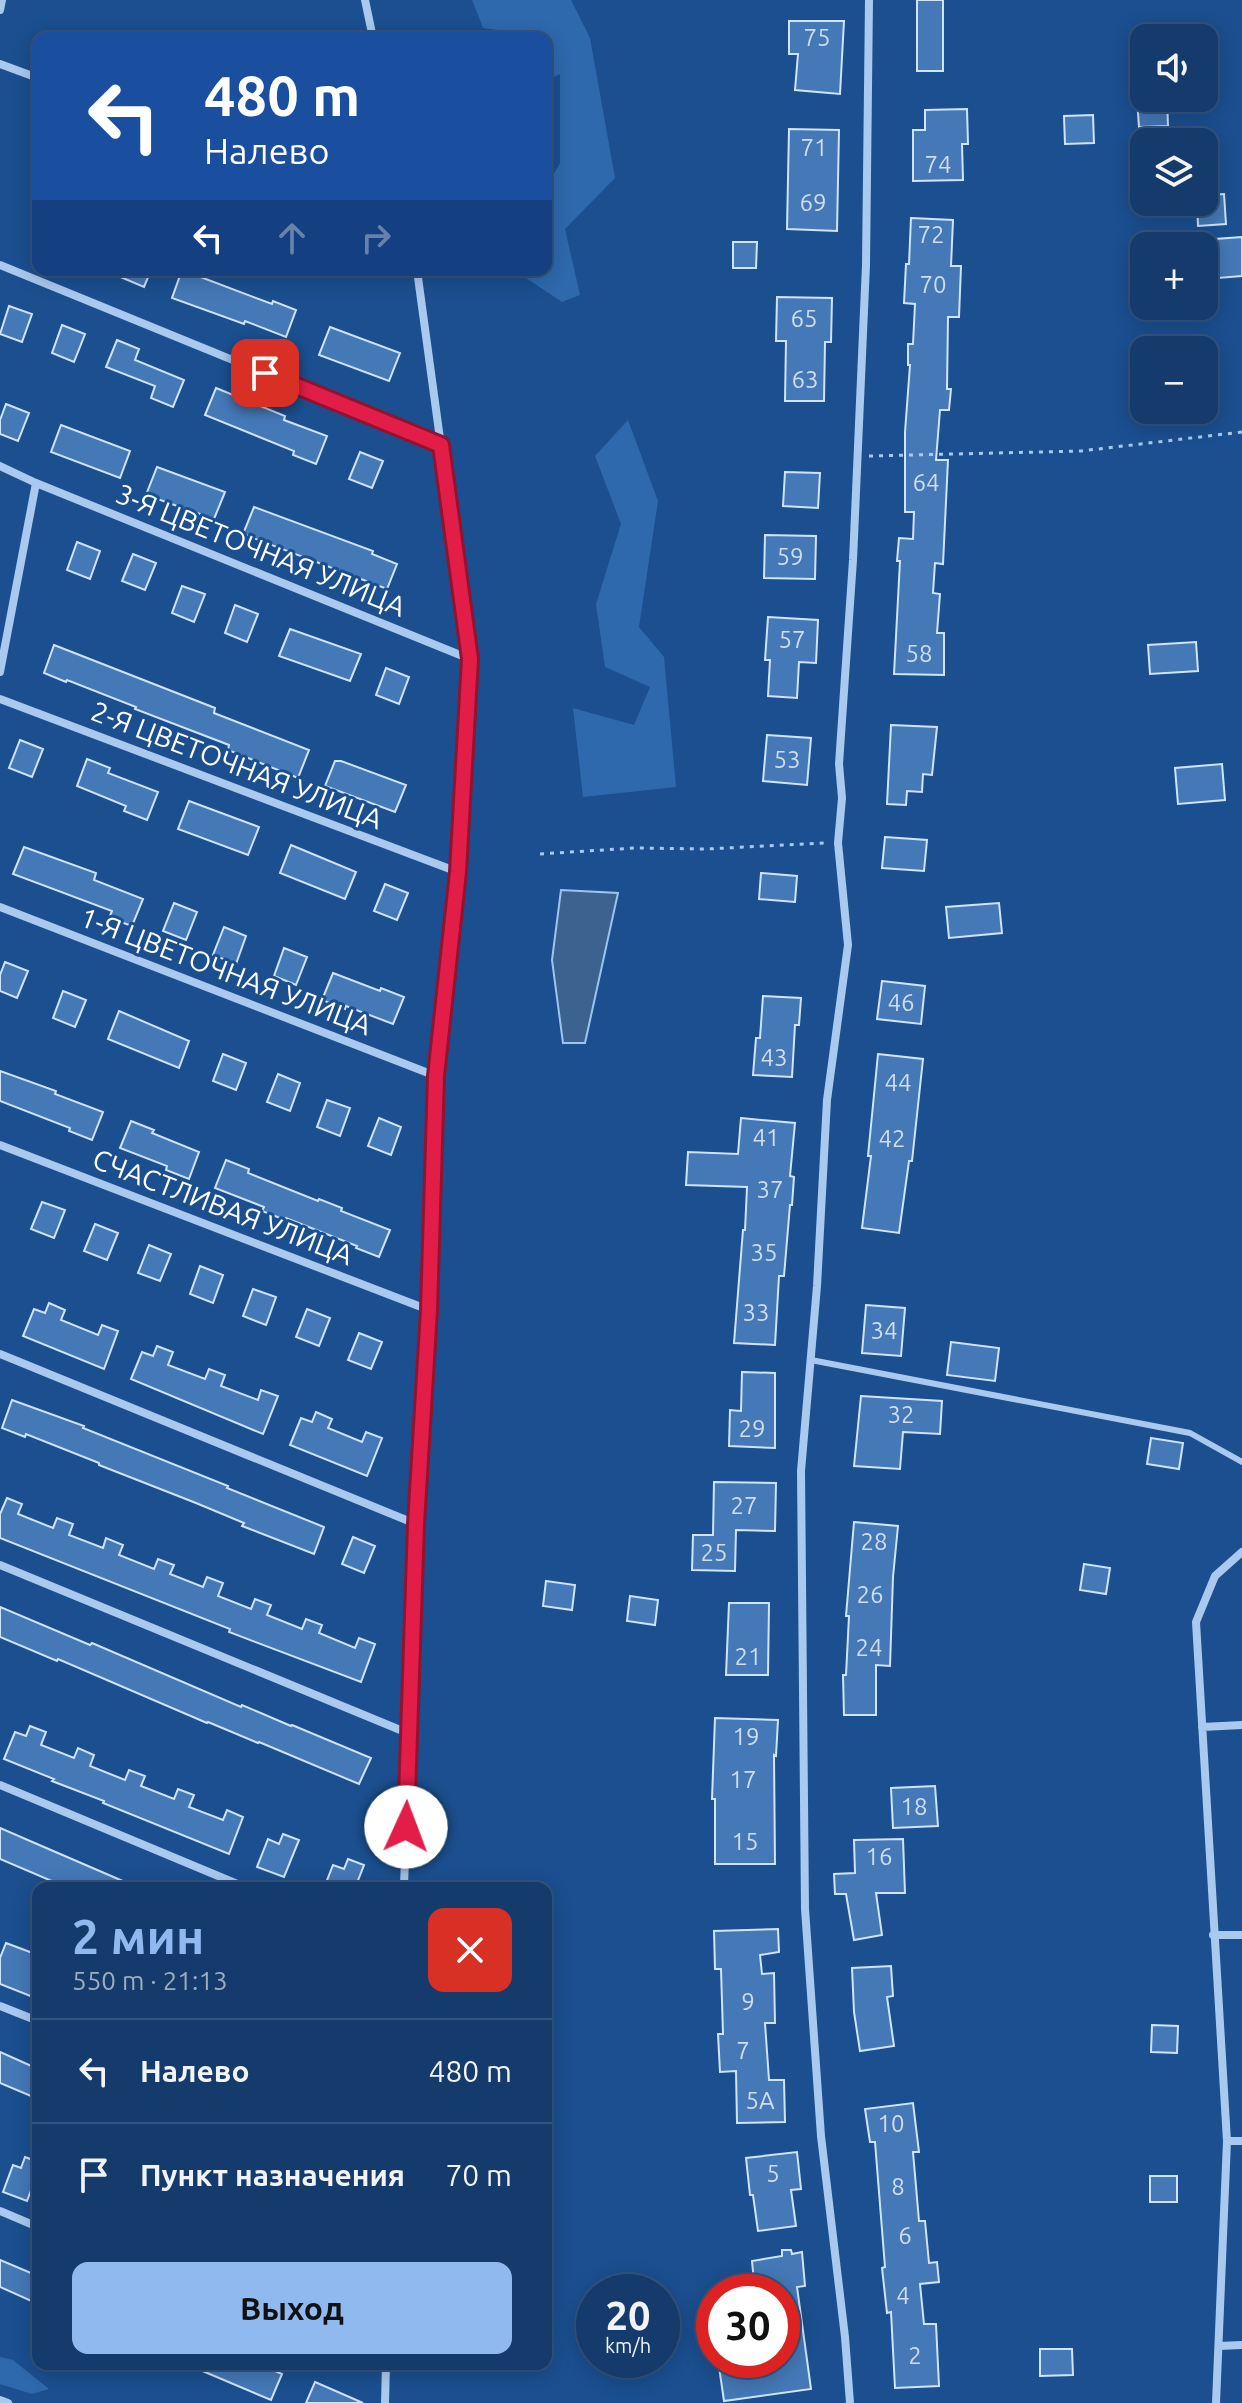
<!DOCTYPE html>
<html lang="ru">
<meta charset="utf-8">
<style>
body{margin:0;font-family:Ubuntu,sans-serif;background:#214673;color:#f1f3f6;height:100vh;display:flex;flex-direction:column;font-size:30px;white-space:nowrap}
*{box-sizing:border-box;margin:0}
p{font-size:26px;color:#9dadc1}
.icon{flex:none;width:44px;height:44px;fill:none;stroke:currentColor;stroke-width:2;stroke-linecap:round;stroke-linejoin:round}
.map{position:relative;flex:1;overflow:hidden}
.panel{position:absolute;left:32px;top:1882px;width:520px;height:488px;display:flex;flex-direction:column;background:#143b6b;border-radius:16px;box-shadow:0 4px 20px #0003,0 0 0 2px #33557e}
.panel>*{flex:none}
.banner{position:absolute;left:32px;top:32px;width:520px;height:244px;border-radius:16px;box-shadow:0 4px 20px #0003,0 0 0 2px #33557e;background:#1a4fa0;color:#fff;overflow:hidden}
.tools{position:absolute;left:1130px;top:24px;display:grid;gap:16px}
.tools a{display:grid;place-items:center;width:88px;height:88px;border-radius:16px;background:#143b6b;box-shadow:0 4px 20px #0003,0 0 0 2px #33557e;font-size:40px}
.speed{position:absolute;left:576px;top:2274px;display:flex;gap:16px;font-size:40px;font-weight:700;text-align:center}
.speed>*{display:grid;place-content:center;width:104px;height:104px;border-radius:50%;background:#143b6b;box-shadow:0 4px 20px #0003,0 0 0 2px #33557e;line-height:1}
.speed small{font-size:20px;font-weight:400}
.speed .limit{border:12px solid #d22;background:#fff;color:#111}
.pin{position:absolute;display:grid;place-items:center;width:68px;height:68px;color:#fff;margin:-34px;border-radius:16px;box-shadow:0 4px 12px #0006}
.me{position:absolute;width:88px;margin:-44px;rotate:2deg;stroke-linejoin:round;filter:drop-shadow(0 0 6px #0008)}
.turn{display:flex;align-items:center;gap:28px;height:168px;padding:0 40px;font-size:36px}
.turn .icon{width:104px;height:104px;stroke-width:2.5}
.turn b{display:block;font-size:56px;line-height:68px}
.lanes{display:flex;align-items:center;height:76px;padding:0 40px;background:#0003;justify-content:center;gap:40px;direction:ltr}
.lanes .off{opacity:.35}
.round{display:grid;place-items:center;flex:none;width:84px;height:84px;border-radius:16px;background:#214673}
.headline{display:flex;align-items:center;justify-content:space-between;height:136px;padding:0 40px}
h1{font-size:48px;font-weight:600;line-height:60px;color:#90b9f0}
.cta{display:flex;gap:16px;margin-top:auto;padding:16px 40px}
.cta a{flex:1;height:92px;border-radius:16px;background:#90b9f0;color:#111;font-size:32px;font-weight:600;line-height:92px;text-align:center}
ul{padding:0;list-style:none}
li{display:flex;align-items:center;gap:24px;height:104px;padding:0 40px;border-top:2px solid #33557e}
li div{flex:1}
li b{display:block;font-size:30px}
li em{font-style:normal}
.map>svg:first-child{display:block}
.green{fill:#2e69ad}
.water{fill:#3c6290;stroke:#9cc4f0;stroke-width:2}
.building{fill:#4478b7;stroke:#cfe3fa;stroke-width:2}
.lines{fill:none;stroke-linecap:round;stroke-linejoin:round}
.path{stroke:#a9c9ee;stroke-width:3;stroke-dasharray:4 6;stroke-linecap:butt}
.lane{stroke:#a9c9ee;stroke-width:6}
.street{stroke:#a9c9ee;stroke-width:8}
.route-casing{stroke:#92132f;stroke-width:20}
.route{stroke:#e11d48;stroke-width:14}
.labels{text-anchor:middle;stroke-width:6;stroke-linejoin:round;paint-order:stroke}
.number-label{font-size:24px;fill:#d0dded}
.street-label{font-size:28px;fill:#fff;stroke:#1b4f8f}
</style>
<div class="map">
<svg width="1242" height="2403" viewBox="0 0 1242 2403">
<rect width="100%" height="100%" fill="#1b4f8f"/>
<path class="green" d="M472,0H571L590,38L615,178L565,229L580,295L562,302L526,278L527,270H546V188L560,163V74L546,81V39L550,37L483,28Z
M628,420L658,501L639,627L664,657L676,787L583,797L573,708L634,725L650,687L605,667L596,604L621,524L595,456Z
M0,2357L13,2360L49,2389L32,2394L0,2384Z"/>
<path class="water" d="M561,890L618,893L585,1043H563L552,960Z"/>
<path class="building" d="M917,0H943V71H917Z
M789,21H844L840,94L795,90L798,54H789Z
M1167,98L1168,126L1139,127L1137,99Z
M967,109L968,144H962L963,180L913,181V130H925V110Z
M1093,115L1094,143L1065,144L1064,116Z
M789,129L839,130L837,231L787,229Z
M1224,194L1226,224L1198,226L1197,202H1204V195Z
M911,218L953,220L951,266H961L959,317H948L947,389H951L949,410H940L936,460H948L943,564L935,563L933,593L940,594L937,633H944V675L894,674L900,561H897L899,538L913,539L914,512H905V432L910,365H908V344H913L915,304L904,303L906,264H909Z
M1242,237V276L1218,278L1215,239Z
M733,242H757L756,268H733Z
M104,270H151L144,287Z
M182,270L272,304L273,301L296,310L286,337L245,321L244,324L172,298Z
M777,297L832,298L831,342H825L824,401H785L786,341H776Z
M9,306L32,314L22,342L0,334Z
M62,325L85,334L74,362L52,353Z
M330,327L400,353L389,381L319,355Z
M117,340L139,349L135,360L184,380L173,407L151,398L155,386L106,367Z
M216,388L285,416L284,420L327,436L316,464L293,455L294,451L205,415Z
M6,404L29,413L18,441L0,434V420Z
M61,425L130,451L120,478L51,452Z
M360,452L383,461L372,488L349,479Z
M157,467L225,492L214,519L146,495Z
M785,472L820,473L818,508L783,506Z
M254,507L373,551L372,554L397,564L387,589L243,534Z
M765,535L816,536L815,579L764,578Z
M77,542L100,551L90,579L67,570Z
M133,554L156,563L145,590L122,581Z
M182,586L205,594L194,622L172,613Z
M235,605L258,614L247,642L225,633Z
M768,617L818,620L816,663L799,662L797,698L768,696L770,660H765Z
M290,629L361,654L350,681L279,656Z
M1196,642L1198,671L1150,674L1148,645Z
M54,645L215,708L214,713L309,750L298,778L228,750L229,745L135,709L136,707L67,680L66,682L44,673Z
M386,668L409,677L399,704L376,695Z
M891,725L937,727L932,775L923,774L922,792L907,791L906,805L887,804Z
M767,735L811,738L807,785L763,781Z
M20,740L43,749L32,777L9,768Z
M87,759L110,768L108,773L158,792L147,820L124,811L126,806L77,786Z
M335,761H341L406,785L395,812L325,786Z
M1222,764L1225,800L1178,804L1175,768Z
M189,801L259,827L248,855L178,829Z
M885,837L927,840L924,871L882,868Z
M291,845L356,872L345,899L280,873Z
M24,847L96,873L94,880L143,899L132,926L109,918L112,911L13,874Z
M761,873L797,876L795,902L759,899Z
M385,884L408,893L397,920L374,911Z
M174,903L197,912L186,940L163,931Z
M999,903L1002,933L949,938L946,907Z
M224,927L246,936L236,964L213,955Z
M284,948L307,957L296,985L274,976Z
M5,962L28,971L17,998L0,991V975Z
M333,973L380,991L381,988L404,997L393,1024L346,1006L345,1009L322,1000Z
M882,981L925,986L921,1024L877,1019Z
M63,991L86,1000L75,1027L53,1018Z
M763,996L801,998L799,1025H795L792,1077L753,1075L756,1038H760Z
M119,1011L189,1041L179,1068L108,1039Z
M223,1054L246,1063L236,1090L213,1081Z
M878,1054L923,1059L912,1161H909L899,1233L862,1228L871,1156H868Z
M0,1071L56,1091L55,1094L103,1112L92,1140L69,1131L70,1128L0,1101Z
M278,1074L300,1083L290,1111L267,1102Z
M327,1100L350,1108L340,1136L317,1127Z
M379,1118L401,1127L391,1155L368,1146Z
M741,1118L795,1123L790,1176L794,1177L792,1205H790L784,1276H779L775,1345L734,1343L743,1230H745L747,1187L686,1185L688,1152L738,1154Z
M131,1121L154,1130L152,1133L199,1152L189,1179L166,1170L167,1166L120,1148Z
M226,1160L249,1169L248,1173L318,1201L319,1199L342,1208L341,1211L390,1230L379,1257L356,1248L357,1246L286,1218L285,1220L262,1211L264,1207L215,1188Z
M42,1202L65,1210L54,1238L31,1229Z
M95,1224L118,1233L107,1260L84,1251Z
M149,1245L171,1254L160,1281L138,1273Z
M200,1266L223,1275L213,1303L190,1294Z
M253,1289L276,1297L266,1325L243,1316Z
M49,1303L65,1310L61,1320L98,1335L102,1325L118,1331L104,1369L23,1336L34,1309L45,1313Z
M866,1305L905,1308L901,1356L862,1353Z
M307,1309L330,1318L319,1346L296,1337Z
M359,1333L382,1342L371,1369L348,1360Z
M951,1342L999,1348L995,1381L947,1375Z
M157,1346L173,1352L168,1365L205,1379L209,1369L225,1375L221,1386L258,1400L261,1390L278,1396L263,1434L131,1379L142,1352L153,1356Z
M742,1372L775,1373V1448L729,1446L730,1410L741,1411Z
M861,1396L942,1401L940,1434L903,1432L900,1469L854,1466Z
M12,1400L84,1426L83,1428L228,1486L227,1488L324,1527L314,1554L242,1526L244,1523L196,1503L99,1465V1463L26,1434L25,1437L2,1428Z
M316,1412L332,1419L328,1428L362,1442L366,1432L382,1438L367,1476L290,1445L301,1418L312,1422Z
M1151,1438L1183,1443L1179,1469L1147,1464Z
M714,1482L776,1483L775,1531L736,1530L735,1571L692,1570L693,1535H713Z
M7,1498L22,1504L18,1514L53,1528L57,1518L73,1524L69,1535L103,1548L106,1538L123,1545L119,1555L154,1569L158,1559L174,1565L170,1574L203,1587L207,1577L223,1583L218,1596L251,1609L255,1599L271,1605L267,1615L302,1629L306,1619L322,1625L319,1633L355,1648L359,1638L375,1644L361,1682L229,1632L230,1629L0,1538V1514Z
M854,1522L898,1526L893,1577L890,1666L876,1665V1715H844L843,1675H846L849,1616H846Z
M353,1537L375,1546L364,1573L342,1564Z
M1084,1564L1110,1568L1106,1594L1080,1590Z
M546,1581L575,1585L572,1610L543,1606Z
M630,1596L658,1600L655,1625L627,1621Z
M729,1603H769L768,1675H726Z
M0,1607L90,1645L92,1643L241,1707L242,1705L291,1726L292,1725L371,1758L359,1784L259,1742L258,1743L208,1722L207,1723L58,1659L57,1661L0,1637Z
M715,1718L778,1720L776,1756L774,1755L775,1864H715V1799H712Z
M30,1726L46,1732L41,1745L74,1758L78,1748L94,1755L90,1766L125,1780L129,1770L145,1776L141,1786L174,1799L178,1789L194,1795L189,1807L223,1820L227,1810L243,1817L229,1854L103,1803L104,1801L52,1781L54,1779L4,1759L15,1732L26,1736Z
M935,1786L938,1826L893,1828L891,1788Z
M0,1828L37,1844L139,1888H68L0,1859Z
M283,1834L299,1840L284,1877L257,1867L268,1839L279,1844Z
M903,1839L905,1893H876L882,1935L854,1940L846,1894H835L834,1874L855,1873L854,1840Z
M348,1859L364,1865L355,1888H324L333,1865L344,1869Z
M778,1929L779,1952L760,1955L762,1974L774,1973L775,2023H765L769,2080H784L785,2122L737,2123L736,2071L720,2072L718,2034H723L721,1969H715L714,1931Z
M6,1943L38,1955V1999L0,1984V1958Z
M891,1966L893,1996L887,1997L894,2046L860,2051L854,2012L852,1968Z
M1152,2025L1178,2026L1177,2053L1151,2052Z
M0,2052L38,2069V2099L0,2083Z
M913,2103L919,2152H913L919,2221H925L929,2263L937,2262L939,2282L920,2284L924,2324H936L939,2386L895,2388L891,2312L887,2313L882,2268L885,2267L875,2142H870L865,2109Z
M797,2152L801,2189L791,2190L796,2226L758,2231L753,2195H750L746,2158Z
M25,2157L38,2162V2172L27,2201L3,2192L13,2165L21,2168Z
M1150,2176H1177V2202H1150Z
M782,2250H791L792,2254L802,2252L805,2286L797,2287L811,2389L724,2401L718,2360H782V2289L755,2292L752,2261L782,2256Z
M0,2260L38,2276V2304L0,2287Z
M1040,2349H1072L1073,2375L1040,2376Z
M186,2364H259L282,2374L271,2400Z
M315,2382L363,2403H306Z"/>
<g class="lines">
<path class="path" d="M869,456L1081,451L1242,432
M540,854L635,848L707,849L824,843"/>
<path class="lane" d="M811,1360L1190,1433L1242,1462"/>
<path class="street" d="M365,0L373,38
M0,10L2,0
M0,64L38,78
M0,265L441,445
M0,466L36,483L470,659
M0,672L36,483
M0,699L458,872
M0,907L436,1076
M0,1145L429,1310
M0,1354L416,1524
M0,1565L410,1734
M1202,1727L1242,1725
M0,1785L247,1888
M404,1888L416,1524L429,1310L436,1076L458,872L470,659L417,270
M1213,1935H1242
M0,2006L38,2021
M1227,2141H1242
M0,2211L38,2227
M1219,2346L1242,2345
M0,2400L8,2403
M385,2403L386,2364
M850,2403L845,2337L821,2136L805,1909L801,1471L817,1286L827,1100L848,945L838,843L842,798L839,764L853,560L866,265L869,0
M1216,2403L1227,2141L1196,1622L1215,1576L1242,1552"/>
</g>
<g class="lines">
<g class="route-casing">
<path id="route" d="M265,373L441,445L470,659L458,872L436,1076L429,1310L416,1524L406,1827"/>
</g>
<use href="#route" class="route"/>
</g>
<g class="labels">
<g class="number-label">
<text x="817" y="46">75</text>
<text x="814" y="156">71</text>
<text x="938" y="173">74</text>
<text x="813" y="211">69</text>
<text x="931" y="243">72</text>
<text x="933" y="293">70</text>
<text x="804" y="327">65</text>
<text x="805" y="388">63</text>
<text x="926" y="491">64</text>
<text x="790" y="565">59</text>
<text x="792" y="648">57</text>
<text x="919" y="662">58</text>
<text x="787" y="768">53</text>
<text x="901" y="1011">46</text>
<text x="774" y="1066">43</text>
<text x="898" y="1091">44</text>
<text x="766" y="1146">41</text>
<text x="892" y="1147">42</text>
<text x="770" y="1198">37</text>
<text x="764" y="1261">35</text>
<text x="756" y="1321">33</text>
<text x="884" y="1339">34</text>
<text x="901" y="1423">32</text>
<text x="752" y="1437">29</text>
<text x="744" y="1514">27</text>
<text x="874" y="1550">28</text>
<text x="714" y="1561">25</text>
<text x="870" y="1603">26</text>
<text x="869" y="1656">24</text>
<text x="748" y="1665">21</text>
<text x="746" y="1745">19</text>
<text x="743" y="1788">17</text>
<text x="914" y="1815">18</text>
<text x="745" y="1850">15</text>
<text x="879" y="1865">16</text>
<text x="748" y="2010">9</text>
<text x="743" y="2059">7</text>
<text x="760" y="2109">5А</text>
<text x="891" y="2132">10</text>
<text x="773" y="2182">5</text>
<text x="898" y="2195">8</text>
<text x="905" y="2244">6</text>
<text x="903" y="2304">4</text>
<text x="915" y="2364">2</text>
</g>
<g class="street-label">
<text transform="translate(261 550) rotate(22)" y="10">3-Я ЦВЕТОЧНАЯ УЛИЦА</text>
<text transform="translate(237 765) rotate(21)" y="10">2-Я ЦВЕТОЧНАЯ УЛИЦА</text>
<text transform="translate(226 971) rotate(21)" y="10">1-Я ЦВЕТОЧНАЯ УЛИЦА</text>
<text transform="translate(223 1207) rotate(21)" y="10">СЧАСТЛИВАЯ УЛИЦА</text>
</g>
</g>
</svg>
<div class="tools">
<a><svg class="icon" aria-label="sound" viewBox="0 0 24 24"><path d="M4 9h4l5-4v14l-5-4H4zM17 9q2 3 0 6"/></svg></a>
<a><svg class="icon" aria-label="layers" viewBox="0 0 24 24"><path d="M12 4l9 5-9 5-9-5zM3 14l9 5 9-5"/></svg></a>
<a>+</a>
<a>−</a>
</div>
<div class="speed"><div>20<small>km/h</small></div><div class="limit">30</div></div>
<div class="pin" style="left:265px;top:373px;background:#d93025"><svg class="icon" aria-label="arrive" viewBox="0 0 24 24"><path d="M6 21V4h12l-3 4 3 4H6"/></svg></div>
<svg class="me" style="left:406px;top:1827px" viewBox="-20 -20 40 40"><circle r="19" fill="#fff"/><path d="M0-13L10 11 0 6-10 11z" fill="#e11d48"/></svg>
<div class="banner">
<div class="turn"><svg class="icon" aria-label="left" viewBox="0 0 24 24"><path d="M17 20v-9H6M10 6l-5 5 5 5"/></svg><div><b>480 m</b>Налево</div></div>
<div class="lanes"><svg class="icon" aria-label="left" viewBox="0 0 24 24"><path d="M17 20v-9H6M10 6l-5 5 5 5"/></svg><svg class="icon off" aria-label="ahead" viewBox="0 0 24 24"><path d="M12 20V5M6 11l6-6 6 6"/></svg><svg class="icon off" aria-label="right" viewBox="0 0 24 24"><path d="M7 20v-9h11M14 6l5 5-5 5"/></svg></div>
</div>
<section class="panel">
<div class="headline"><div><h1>2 мин</h1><p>550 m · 21:13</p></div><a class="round" style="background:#d93025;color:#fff"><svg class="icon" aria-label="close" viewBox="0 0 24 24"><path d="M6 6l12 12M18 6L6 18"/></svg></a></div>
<ul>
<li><svg class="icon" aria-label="left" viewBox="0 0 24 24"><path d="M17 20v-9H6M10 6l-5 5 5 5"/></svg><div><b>Налево</b></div><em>480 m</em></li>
<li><svg class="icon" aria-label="arrive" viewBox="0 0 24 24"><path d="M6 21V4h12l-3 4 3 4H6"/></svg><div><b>Пункт назначения</b></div><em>70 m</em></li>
</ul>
<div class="cta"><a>Выход</a></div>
</section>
</div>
